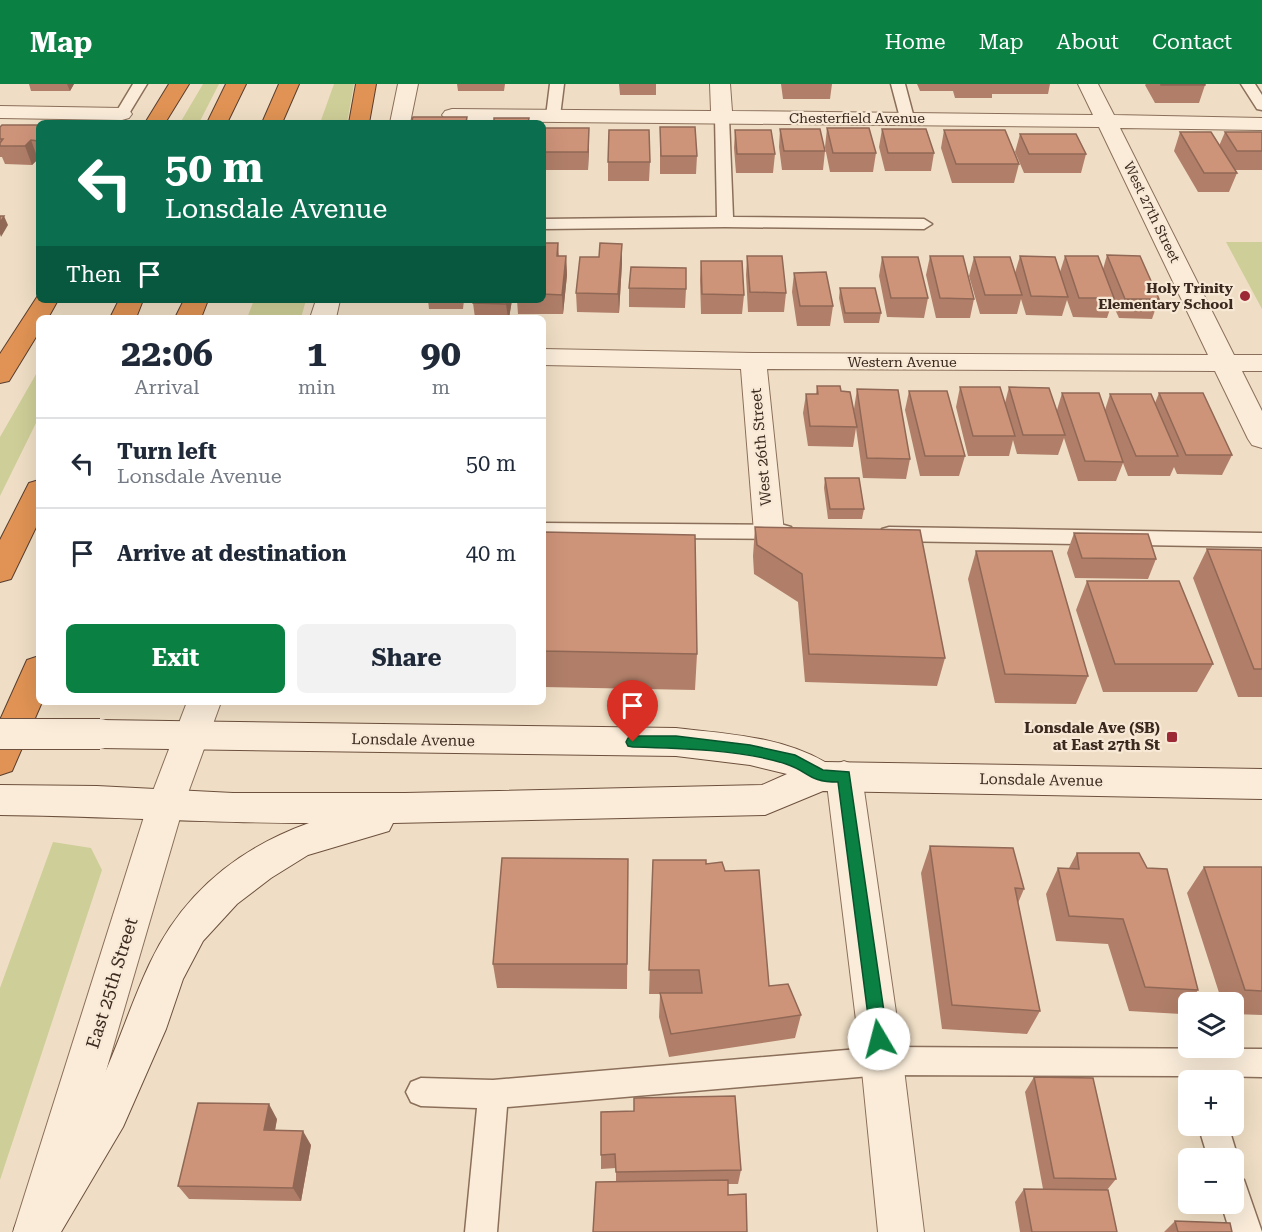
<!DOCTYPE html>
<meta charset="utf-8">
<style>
body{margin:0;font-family:"Roboto Serif",serif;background:#f2f2f3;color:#1f2937;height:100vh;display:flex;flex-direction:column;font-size:22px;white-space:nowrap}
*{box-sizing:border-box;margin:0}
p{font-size:20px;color:#747a83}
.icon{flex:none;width:33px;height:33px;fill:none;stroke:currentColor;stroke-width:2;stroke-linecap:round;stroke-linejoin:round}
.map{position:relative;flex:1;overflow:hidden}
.details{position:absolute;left:36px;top:231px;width:510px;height:390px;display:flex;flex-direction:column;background:#fff;border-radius:9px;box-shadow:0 6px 24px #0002}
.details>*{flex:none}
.guide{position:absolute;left:36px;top:36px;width:510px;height:183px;border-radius:9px;box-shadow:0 6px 24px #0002;background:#0b6e4f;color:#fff;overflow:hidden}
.buttons{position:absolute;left:1178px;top:908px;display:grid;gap:12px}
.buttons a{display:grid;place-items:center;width:66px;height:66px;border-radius:9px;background:#fff;box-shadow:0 6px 24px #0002;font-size:30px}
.pin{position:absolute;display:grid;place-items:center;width:51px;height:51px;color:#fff;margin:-62px -26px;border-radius:50% 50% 50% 0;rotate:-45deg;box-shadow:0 0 6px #0007}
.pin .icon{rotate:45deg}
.me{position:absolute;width:66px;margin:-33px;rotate:352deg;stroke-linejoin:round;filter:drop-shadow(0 0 4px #0008)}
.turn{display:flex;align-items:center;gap:21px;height:126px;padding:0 30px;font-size:27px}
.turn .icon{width:78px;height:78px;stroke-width:2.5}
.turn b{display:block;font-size:42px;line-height:51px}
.then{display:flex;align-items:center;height:57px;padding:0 30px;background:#0003;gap:12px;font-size:22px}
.eta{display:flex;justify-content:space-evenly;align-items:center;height:102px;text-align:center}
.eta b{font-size:36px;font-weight:700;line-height:42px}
.primary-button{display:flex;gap:12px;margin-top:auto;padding:12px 30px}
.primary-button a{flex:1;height:69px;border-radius:9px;background:#0b8043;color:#fff;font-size:24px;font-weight:700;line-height:69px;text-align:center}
.primary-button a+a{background:#f2f2f3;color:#1f2937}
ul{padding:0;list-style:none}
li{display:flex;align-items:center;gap:18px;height:90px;padding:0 30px;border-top:2px solid #e0e1e3}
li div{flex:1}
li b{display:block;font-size:22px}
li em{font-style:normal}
header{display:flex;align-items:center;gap:36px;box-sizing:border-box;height:84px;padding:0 30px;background:#0b8043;color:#fff}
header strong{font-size:28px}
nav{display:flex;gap:33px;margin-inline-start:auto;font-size:21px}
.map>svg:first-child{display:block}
.green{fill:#cece98}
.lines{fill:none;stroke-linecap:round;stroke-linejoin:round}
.service-casing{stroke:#8b6f5a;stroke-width:3}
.minor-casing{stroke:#8b6f5a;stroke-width:2}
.tertiary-casing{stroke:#8b6f5a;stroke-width:2}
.secondary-casing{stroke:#6d503d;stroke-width:2}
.motorway-casing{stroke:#593e2f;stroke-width:2}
.service{fill:#faecd9;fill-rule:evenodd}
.minor{fill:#faecd9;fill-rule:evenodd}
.tertiary{fill:#faecd9;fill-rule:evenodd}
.secondary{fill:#faecd9;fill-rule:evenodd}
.motorway{fill:#e09354;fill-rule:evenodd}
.secondary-bridge-casing{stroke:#6d503d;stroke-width:32;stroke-linecap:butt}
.secondary-bridge{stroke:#faecd9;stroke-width:30}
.wall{fill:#b17f69}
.shaded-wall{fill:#906855}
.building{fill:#ce947a;stroke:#906855;stroke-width:1.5}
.route{fill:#0b8043;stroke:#07532c;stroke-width:1.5}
.poi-dot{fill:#9c2936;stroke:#f7e9d5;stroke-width:2}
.labels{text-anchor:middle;stroke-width:4.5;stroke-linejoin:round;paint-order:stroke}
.far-street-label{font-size:14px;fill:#3b291f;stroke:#f7e9d5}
.far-poi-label{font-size:14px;font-weight:bold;fill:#3b291f;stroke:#f7e9d5;text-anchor:end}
.street-label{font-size:15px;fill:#3b291f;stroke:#f7e9d5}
.poi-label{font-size:15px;font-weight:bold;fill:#3b291f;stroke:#f7e9d5;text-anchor:end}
.near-street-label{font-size:18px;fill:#3b291f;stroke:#f7e9d5}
</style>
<header>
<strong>Map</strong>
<nav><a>Home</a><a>Map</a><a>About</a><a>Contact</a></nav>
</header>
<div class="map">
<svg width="1262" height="1148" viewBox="0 0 1262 1148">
<rect width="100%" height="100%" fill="#efdec5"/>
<path class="green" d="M203,0H219L199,39H180Z
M334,0H354L347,39H320Z
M1226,158H1262V225Z
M254,216H306L301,234H247Z
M39,285V333L0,412V353Z
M53,758L91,764L102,786L0,1096V904Z"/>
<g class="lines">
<g class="service-casing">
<path id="service" d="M133,0H147L127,33H117L115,30Z
M550,0H564L560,32L553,36L546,32Z
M891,0H905L914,34L912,37H902L900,34Z
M1241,0H1255L1262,11V26L1257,25Z
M722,29L729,33L733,133L924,135L932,140L924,145L725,143L543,145V135L717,133L715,33Z
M543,439L784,441L791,443L794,448L791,453L784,455L543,453Z
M889,443L1262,449V463L889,457L882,455L879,450L882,445Z
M882,963L1262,965V993L1212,992L1214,996H1188V1004L1183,992L882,991L507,1023L497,1148H465L477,1024L421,1022L411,1018L406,1008L411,998L421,994L493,996Z
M1198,1041H1228L1238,1074L1234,1085L1233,1074H1208Z
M1233,1092L1244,1096L1262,1148H1230L1221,1119H1233Z"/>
</g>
<g class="minor-casing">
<path id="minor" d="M398,0H418L410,39H390Z
M710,0H730L732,27L1093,31L1078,0H1098L1114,31L1262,34V46L1120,44L1234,271H1262V287H1242L1262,327V364L1252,361L1248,355L1215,287L767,285L784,448L780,455L769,458L758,455L754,448L741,285L543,281V265L753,269L1208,271L1099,43L452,37L445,35L442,31L445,27L452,25L711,27Z
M0,22L122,24L129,26L132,30L129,34L122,36L0,34Z
M844,677L857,682L862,692L903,977L924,1148H878L861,977L826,692L831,682Z"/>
</g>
<g class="tertiary-casing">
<path id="tertiary" d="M316,216H340L336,234H310Z
M187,618H221L184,720L59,1148H13L148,720Z"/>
</g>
<g class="secondary-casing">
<path id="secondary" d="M100,636L676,644C727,650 779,652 825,678L1262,685V715L823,707L765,731L393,739L389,747L308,771L271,794L237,820L203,857L183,895L166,945L123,1043L61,1148H15L14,1145L21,1129C45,1090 71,1053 93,1013C116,970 129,923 150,879C183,809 237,765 309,739C206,739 103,732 0,731V701L97,702L233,709H405L762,701L787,690L750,681L676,672L100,664L88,660L83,650L88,640Z"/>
</g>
<g class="motorway-casing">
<path id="motorway" d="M169,0H189L165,39H145Z
M226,0H246L227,39H207Z
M279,0H299L282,39H262Z
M356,0H376L369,39H349Z
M39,210V216H58L48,234H39V248L9,297L0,299V270Z
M119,216H143L136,234H110Z
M184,216H208L201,234H175Z
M39,396V437L11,495L0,498V456L29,399Z
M39,572V618H42L12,687L0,691V636L27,576Z"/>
</g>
<use href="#service" class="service"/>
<use href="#minor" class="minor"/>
<use href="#tertiary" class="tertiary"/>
<use href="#secondary" class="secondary"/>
<use href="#motorway" class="motorway"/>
<g class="secondary-bridge-casing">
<path id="secondary-bridge" d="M0,650H100"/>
</g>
<use href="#secondary-bridge" class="secondary-bridge"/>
</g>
<path class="wall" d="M29,0H80H74L70,7H31Z
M457,0H505L504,7H458Z
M619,0H656V11H620Z
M781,0H832L830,15H783Z
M917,0H1050L1048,10H992V14H955L953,7H920Z
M1146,0H1205V1L1199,19H1155L1145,1Z
M39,41V75H38L32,81L5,80L2,73H0V43Z
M660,43L697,72L696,90H660Z
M827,44L876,69L873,88H830L825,63Z
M780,45L825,67L823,86H782L779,63Z
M882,45L934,69L931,87H885L879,63Z
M735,46L775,70L773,89H736L734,64Z
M944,46L1019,80L1014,99H952L941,64Z
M1180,48L1219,62L1225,48H1262V86H1235L1237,89L1229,108H1198L1174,67Z
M1020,50L1086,70L1081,89H1024L1015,68Z
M589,62L588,86H544L543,67Z
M608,78H650L649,97H608Z
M543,159H558L559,172H566L567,191L563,230H518L517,216H543Z
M1107,171L1159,215L1152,235L1119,234L1112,219L1107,234L1073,233L1067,216L1062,232L1026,231L1021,215L1017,230H980L969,192L974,173L1015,189L1020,172L1060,188L1065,172L1103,185Z
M747,172L786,209L784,228H748L746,191Z
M930,172L974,215L970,234H936L926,191Z
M882,173L928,214L924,234L887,233L879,192Z
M701,177L744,211L742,230H701L700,196Z
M622,179L619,229L577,228L576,209Z
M794,189L833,222L830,242H797L792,208Z
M629,204L686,205L685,224L629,223Z
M840,204L881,229L879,239H844L839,214Z
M428,216H464L463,225H429Z
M473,216H512L509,234H475L473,219Z
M817,302L841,307L855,336L854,325L857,305L910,375L906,395L863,394L856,344L853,363L808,362L803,329L806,310H816Z
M960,303L1005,319L1009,303L1057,326L1062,309L1105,326L1110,310L1155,319L1159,309L1232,371L1222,391L1177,390L1174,383L1170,392H1128L1123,379L1116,397H1078L1064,354L1058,371L1017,370L1013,356L1009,372H968L956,323Z
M909,307L965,372L959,392H920L905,326Z
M825,394L864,425L862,435H828L824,404Z
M755,443L945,574L937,602L805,598L798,518L754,490L753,472Z
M543,448L697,570L695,606L543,603Z
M1074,449L1156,475L1148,495L1075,494L1067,469Z
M1207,465L1262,466V613H1238L1193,494Z
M976,467L1088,592L1076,620L995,619L968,495Z
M1087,497L1213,580L1197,608H1103L1076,526Z
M930,762L1024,805L1018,819L1040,927L1027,950L942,945L921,789Z
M1077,769L1198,906L1190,918H1188V920L1181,930L1129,927L1108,860L1056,857L1046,810L1058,784H1069Z
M628,775L627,905L497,904L493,880Z
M653,776L706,780L725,787L769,902L801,931L795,954L669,973L659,933L660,910H649Z
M1204,783H1262V931L1233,930V918H1222L1187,809Z
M1034,993L1116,1095L1107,1106L1117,1148H1020L1015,1118L1024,1105H1043L1025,1008Z
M601,1028L741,1086L738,1100H728V1111L747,1148L616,1098V1084L601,1085Z
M277,1035L275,1047L311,1061L301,1117L189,1115L178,1102Z
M1175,1137L1232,1148H1164Z"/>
<path class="shaded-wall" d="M67,0H74L70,7Z
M589,44V62L588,86V68Z
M31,56L38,75L32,81L25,62Z
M4,132L8,141L1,153L0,150V139Z
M622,160V179L619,229L618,210Z
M566,172L567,191L563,230L562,211Z
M507,216H512L509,234H508L506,220Z
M269,1020L277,1035L272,1061L264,1046Z
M303,1047L311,1061L301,1117L293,1104Z"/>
<path class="building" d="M1161,0H1205V1H1161Z
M413,33H467L466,39H411Z
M494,34H529L528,39H494Z
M2,41H39V56L38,57L31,56L25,62H0V59L3,55H0V43Z
M660,43H695L697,72H661Z
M545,44H589L588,68H543Z
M827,44H869L876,69H833Z
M780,45H820L825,67H784Z
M882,45H926L934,69H888Z
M609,46H649L650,78H608Z
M735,46H771L775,70H737Z
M944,46H1005L1019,80H956Z
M1180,48H1211L1237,89H1204Z
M1225,48H1262V67H1237Z
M1020,50H1076L1086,70H1029Z
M0,132H4L0,139Z
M543,159H558L557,172H566L562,211L543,210Z
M600,159L622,160L618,210L576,209L580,173H599Z
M1107,171L1140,172L1159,215H1125Z
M747,172H782L786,209L750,208Z
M930,172H963L974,215L940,214Z
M1020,172L1055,173L1068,213L1031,212Z
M1065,172H1098L1114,214H1079Z
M882,173H918L928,214H891Z
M974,173H1010L1022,211H985Z
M701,177H742L744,211L702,210Z
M631,183L686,184V205L629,204Z
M826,188L833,222H800L794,189Z
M840,204H875L881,229H845Z
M473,216H507L506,220L473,219Z
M817,302H840L841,307L850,308L857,343L810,342L806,310H818Z
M960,303H1000L1015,352H973Z
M1009,303L1049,304L1065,351H1023Z
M857,305L898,306L910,375L867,374Z
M909,307H947L965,372H925Z
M1062,309H1099L1123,378L1085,377Z
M1159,309H1203L1232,371H1186Z
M1110,310H1151L1178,372H1136Z
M825,394H859L864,425H830Z
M755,443L920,446L945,574L809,570L802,490L757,461Z
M543,448L695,451L697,570L543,567Z
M1074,449L1148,450L1156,475L1082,474Z
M1207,465L1262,466V585H1254Z
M976,467H1052L1088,592L1005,590Z
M1087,497H1179L1213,580H1115Z
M930,762L1013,764L1024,805L1015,804L1040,927L952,921Z
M1077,769H1139L1147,784L1167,785L1198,906L1145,903L1123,835L1069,832L1058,784L1079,785Z
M502,774L628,775L627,880H493Z
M653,776H706V780L722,778L725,787L759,786L769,902L788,900L801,931L671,950L660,909H702L699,886H649Z
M1204,783H1262V907L1245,906Z
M1034,993L1093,994L1116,1095L1054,1094Z
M735,1012L741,1086L616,1088L615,1070L601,1071V1028L634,1027V1014Z
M198,1019L269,1020L264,1046L303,1047L293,1104L178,1102Z
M728,1096V1111L746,1110L747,1148H593L596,1098Z
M1024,1105L1108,1106L1117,1148H1032Z
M1175,1137L1230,1139L1232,1148H1178Z"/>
<path class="route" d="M633,652H676L750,661L795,671L823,686L849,688L888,955L885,961L879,963L873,961L871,955L838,698C808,698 810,688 786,680C745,666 677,664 633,663L628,662L626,658L628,654Z"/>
<g class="poi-dot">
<circle cx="1245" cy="212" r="6"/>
<rect x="1166" y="647" width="12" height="12" rx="3"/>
</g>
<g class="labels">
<g class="far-street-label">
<text x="857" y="39">Chesterfield Avenue</text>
<text transform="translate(1152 128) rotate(64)" y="5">West 27th Street</text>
<text x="902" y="283">Western Avenue</text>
</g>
<g class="far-poi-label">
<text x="1233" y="209">Holy Trinity<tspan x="1233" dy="16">Elementary School</tspan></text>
</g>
<g class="street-label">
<text transform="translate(761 363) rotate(-95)" y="5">West 26th Street</text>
<text transform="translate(413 656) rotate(1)" y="5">Lonsdale Avenue</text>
<text transform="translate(1041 696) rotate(1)" y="5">Lonsdale Avenue</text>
</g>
<g class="poi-label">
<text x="1160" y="649">Lonsdale Ave (SB)<tspan x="1160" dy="17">at East 27th St</tspan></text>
</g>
<g class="near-street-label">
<text transform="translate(112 899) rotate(-73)" y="6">East 25th Street</text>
</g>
</g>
</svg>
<div class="buttons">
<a><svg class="icon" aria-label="layers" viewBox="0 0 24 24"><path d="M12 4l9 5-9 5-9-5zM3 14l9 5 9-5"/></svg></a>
<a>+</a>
<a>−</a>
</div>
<div class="pin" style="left:633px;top:658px;background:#d93025"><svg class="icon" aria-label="arrive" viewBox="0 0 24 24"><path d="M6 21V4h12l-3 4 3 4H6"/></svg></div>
<svg class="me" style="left:879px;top:955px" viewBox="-20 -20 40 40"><circle r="19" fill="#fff"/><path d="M0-13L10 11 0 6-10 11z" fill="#0b8043"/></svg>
<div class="guide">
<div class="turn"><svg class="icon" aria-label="left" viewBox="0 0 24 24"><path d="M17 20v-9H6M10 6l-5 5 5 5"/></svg><div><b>50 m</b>Lonsdale Avenue</div></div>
<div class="then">Then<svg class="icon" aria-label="arrive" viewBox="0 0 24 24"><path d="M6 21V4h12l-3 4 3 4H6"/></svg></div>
</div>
<section class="details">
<div class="eta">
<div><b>22:06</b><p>Arrival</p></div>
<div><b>1</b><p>min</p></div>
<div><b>90</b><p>m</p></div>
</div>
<ul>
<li><svg class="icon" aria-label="left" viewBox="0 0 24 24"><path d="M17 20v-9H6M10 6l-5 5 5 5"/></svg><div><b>Turn left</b><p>Lonsdale Avenue</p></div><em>50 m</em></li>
<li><svg class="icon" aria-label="arrive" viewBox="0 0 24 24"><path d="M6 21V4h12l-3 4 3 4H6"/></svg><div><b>Arrive at destination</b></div><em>40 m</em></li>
</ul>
<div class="primary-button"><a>Exit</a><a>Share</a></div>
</section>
</div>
